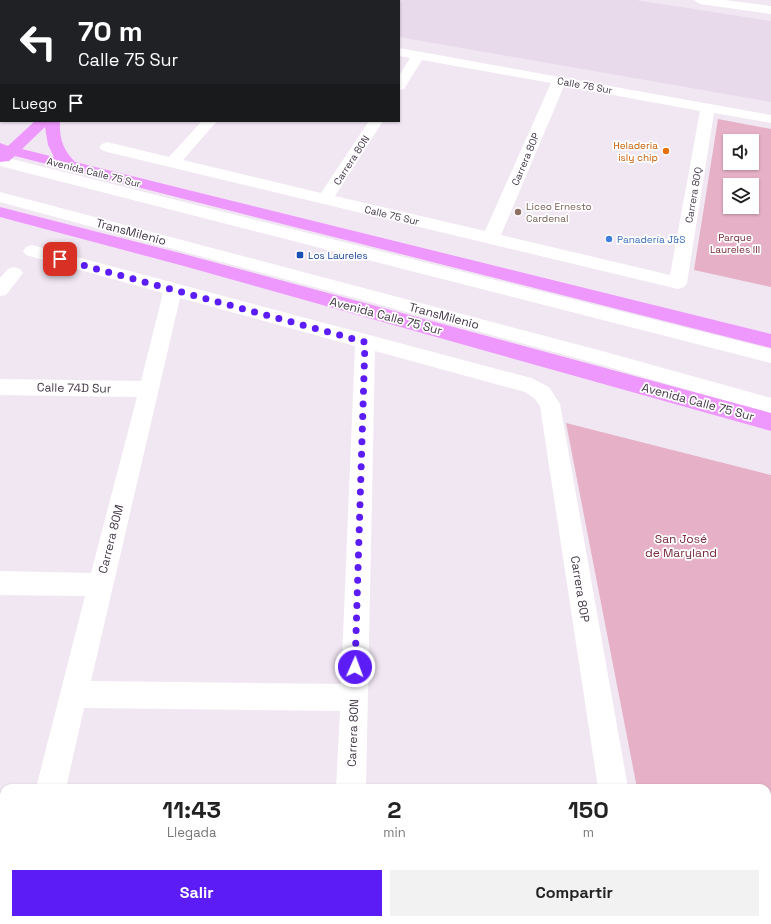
<!DOCTYPE html>
<html lang="es">
<meta charset="utf-8">
<style>
body{margin:0;font-family:"Space Grotesk",sans-serif;background:#f2f2f2;color:#222;height:100vh;display:flex;flex-direction:column;font-size:15px;white-space:nowrap}
*{box-sizing:border-box;margin:0}
p{font-size:13px;color:#767676}
.icon{flex:none;width:22px;height:22px;fill:none;stroke:currentColor;stroke-width:2;stroke-linecap:round;stroke-linejoin:round}
.map{position:relative;flex:1;overflow:hidden}
.drawer{position:absolute;left:0px;top:784px;width:771px;height:140px;display:flex;flex-direction:column;background:#fff;border-radius:12px 12px 0 0;box-shadow:0 1px 3px #0004}
.drawer>*{flex:none}
.top-card{position:absolute;left:0px;top:0px;width:400px;height:122px;box-shadow:0 1px 3px #0004;background:#202124;color:#fff;overflow:hidden}
.buttons{position:absolute;left:723px;top:134px;display:grid;gap:8px}
.buttons a{display:grid;place-items:center;width:36px;height:36px;border-radius:0px;background:#fff;box-shadow:0 1px 3px #0004;font-size:20px}
.pin{position:absolute;display:grid;place-items:center;width:34px;height:34px;color:#fff;margin:-17px;border-radius:8px;box-shadow:0 2px 6px #0006}
.me{position:absolute;width:44px;margin:-22px;rotate:2deg;stroke-linejoin:round;filter:drop-shadow(0 0 3px #0008)}
.turn{display:flex;align-items:center;gap:14px;height:84px;padding:0 12px;font-size:18px}
.turn .icon{width:52px;height:52px;stroke-width:2.5}
.turn b{display:block;font-size:28px;line-height:34px}
.then{display:flex;align-items:center;height:38px;padding:0 12px;background:#0003;gap:8px;font-size:15px}
.eta{display:flex;justify-content:space-evenly;align-items:center;height:68px;text-align:center}
.eta b{font-size:24px;font-weight:700;line-height:28px}
.cta{display:flex;gap:8px;margin-top:auto;padding:8px 12px}
.cta a{flex:1;height:46px;border-radius:0px;background:#5c1cf5;color:#fff;font-size:16px;font-weight:700;line-height:46px;text-align:center}
.cta a+a{background:#f2f2f2;color:#222}
.map>svg:first-child{display:block}
.residential{fill:#e8d9eb}
.green{fill:#e6b1c6;fill-rule:evenodd}
.lines{fill:none;stroke-linecap:round;stroke-linejoin:round}
.path{stroke:#b89bc0;stroke-width:1.5;stroke-dasharray:1 1;stroke-linecap:butt}
.minor{fill:#fff;fill-rule:evenodd}
.major{fill:#ee97fc;fill-rule:evenodd}
.route{stroke:#5c1cf5;stroke-width:7;stroke-dasharray:0 12.6}
.food-dot{fill:#e8710a;stroke:#fff;stroke-width:1.5}
.education-dot{fill:#8d6e63;stroke:#fff;stroke-width:1.5}
.shop-dot{fill:#3f7fe0;stroke:#fff;stroke-width:1.5}
.transit-dot{fill:#1a4fb4;stroke:#fff;stroke-width:1.5}
.labels{text-anchor:middle;stroke-width:3.5;stroke-linejoin:round;paint-order:stroke}
.far-street-label{font-size:10px;fill:#423646;stroke:#fff}
.far-food-label{font-size:10px;fill:#c56008;stroke:#fff;text-anchor:end}
.far-education-label{font-size:10px;fill:#785e54;stroke:#fff;text-anchor:start}
.far-park-label{font-size:10px;fill:#772b3c;stroke:#fff}
.far-shop-label{font-size:10px;fill:#366cbe;stroke:#fff;text-anchor:start}
.far-transit-label{font-size:10px;fill:#164399;stroke:#fff;text-anchor:start}
.street-label{font-size:12px;fill:#423646;stroke:#fff}
.park-label{font-size:12px;fill:#772b3c;stroke:#fff}
</style>
<div class="map">
<svg width="771" height="924" viewBox="0 0 771 924">
<rect width="100%" height="100%" fill="#f1e7f3"/>
<path class="residential" d="M194,0H636L771,21V102L399,37V1Z"/>
<path class="green" d="M0,0H121L1,1L0,93Z
M718,119L771,129V287L694,270ZM730,141H752V163H730ZM730,185H752V207H730Z
M566,423L771,475V794H767V788H637Z"/>
<g class="lines">
<path class="path" d="M0,83L1,78"/>
<path class="minor" d="M694,0H725L771,6V14L700,4Z
M399,48L771,115V123L714,113L687,283L684,287L678,289L107,152L102,150L99,147L102,144L107,142L169,157L202,121H217L183,160L321,193L369,121H383L335,196L485,231L551,83L422,60L404,89L399,90V76L410,58L399,56ZM564,86L700,111L670,275L501,235Z
M0,156L771,349V363L0,166Z
M0,192L602,351L771,398V414L602,365L0,202Z
M32,245L531,378L549,387L560,404L628,788H598L540,406L535,399L525,392L375,351L366,788H336L340,711L84,708L66,788H36L85,596L0,595V571L91,573L137,397L0,395V379L141,381L163,293L26,255L23,251L26,247ZM180,298L355,346L341,684L91,681Z
M14,267L20,269L23,273L6,295L0,296V278L8,269Z
M767,823H771V853H767Z
M4,915V920H34L33,924H1Z
M331,920H363V924H331Z"/>
<path class="major" d="M35,121H60C59,138 63,150 75,162L771,334V348L15,156L9,161L0,162V143L8,146ZM45,127L48,145L54,157L22,149Z
M0,207L180,253L771,413V431L180,265L0,217Z"/>
</g>
<g class="lines">
<path class="route" d="M60,259L365,342L355,667"/>
</g>
<circle class="food-dot" cx="666" cy="151" r="4"/>
<circle class="education-dot" cx="518" cy="212" r="4"/>
<circle class="shop-dot" cx="609" cy="239" r="4"/>
<rect class="transit-dot" x="296" y="251" width="8" height="8" rx="2"/>
<g class="labels">
<g class="far-street-label">
<text transform="translate(585 85) rotate(10)" y="4">Calle 76 Sur</text>
<text transform="translate(525 159) rotate(-67)" y="4">Carrera 80P</text>
<text transform="translate(351 160) rotate(-57)" y="4">Carrera 80N</text>
<text transform="translate(94 172) rotate(14)" y="4">Avenida Calle 75 Sur</text>
<text transform="translate(693 195) rotate(-80)" y="4">Carrera 80Q</text>
<text transform="translate(392 215) rotate(13)" y="4">Calle 75 Sur</text>
</g>
<g class="far-food-label">
<text x="658" y="149">Heladeria<tspan x="658" dy="12">isly chip</tspan></text>
</g>
<g class="far-education-label">
<text x="526" y="210">Liceo Ernesto<tspan x="526" dy="12">Cardenal</tspan></text>
</g>
<g class="far-park-label">
<text x="735" y="241">Parque<tspan x="735" dy="12">Laureles III</tspan></text>
</g>
<g class="far-shop-label">
<text x="617" y="243">Panadería J&amp;S</text>
</g>
<g class="far-transit-label">
<text x="308" y="259">Los Laureles</text>
</g>
<g class="street-label">
<text transform="translate(131 232) rotate(15)" y="4">TransMilenio</text>
<text transform="translate(386 316) rotate(15)" y="4">Avenida Calle 75 Sur</text>
<text transform="translate(444 316) rotate(15)" y="4">TransMilenio</text>
<text transform="translate(74 388) rotate(1)" y="4">Calle 74D Sur</text>
<text transform="translate(698 402) rotate(15)" y="4">Avenida Calle 75 Sur</text>
<text transform="translate(111 539) rotate(-76)" y="4">Carrera 80M</text>
<text transform="translate(580 589) rotate(81)" y="4">Carrera 80P</text>
<text transform="translate(353 733) rotate(-88)" y="4">Carrera 80N</text>
</g>
<g class="park-label">
<text x="681" y="543">San José<tspan x="681" dy="14">de Maryland</tspan></text>
</g>
</g>
</svg>
<div class="buttons">
<a><svg class="icon" aria-label="sound" viewBox="0 0 24 24"><path d="M4 9h4l5-4v14l-5-4H4zM17 9q2 3 0 6"/></svg></a>
<a><svg class="icon" aria-label="layers" viewBox="0 0 24 24"><path d="M12 4l9 5-9 5-9-5zM3 14l9 5 9-5"/></svg></a>
</div>
<div class="pin" style="left:60px;top:259px;background:#d93025"><svg class="icon" aria-label="arrive" viewBox="0 0 24 24"><path d="M6 21V4h12l-3 4 3 4H6"/></svg></div>
<svg class="me" style="left:355px;top:667px" viewBox="-20 -20 40 40"><circle r="17" fill="#5c1cf5" stroke="#fff" stroke-width="3"/><path d="M0-11L8 9 0 5-8 9z" fill="#fff"/></svg>
<div class="top-card">
<div class="turn"><svg class="icon" aria-label="left" viewBox="0 0 24 24"><path d="M17 20v-9H6M10 6l-5 5 5 5"/></svg><div><b>70 m</b>Calle 75 Sur</div></div>
<div class="then">Luego<svg class="icon" aria-label="arrive" viewBox="0 0 24 24"><path d="M6 21V4h12l-3 4 3 4H6"/></svg></div>
</div>
<section class="drawer">
<div class="eta">
<div><b>11:43</b><p>Llegada</p></div>
<div><b>2</b><p>min</p></div>
<div><b>150</b><p>m</p></div>
</div>
<div class="cta"><a>Salir</a><a>Compartir</a></div>
</section>
</div>
